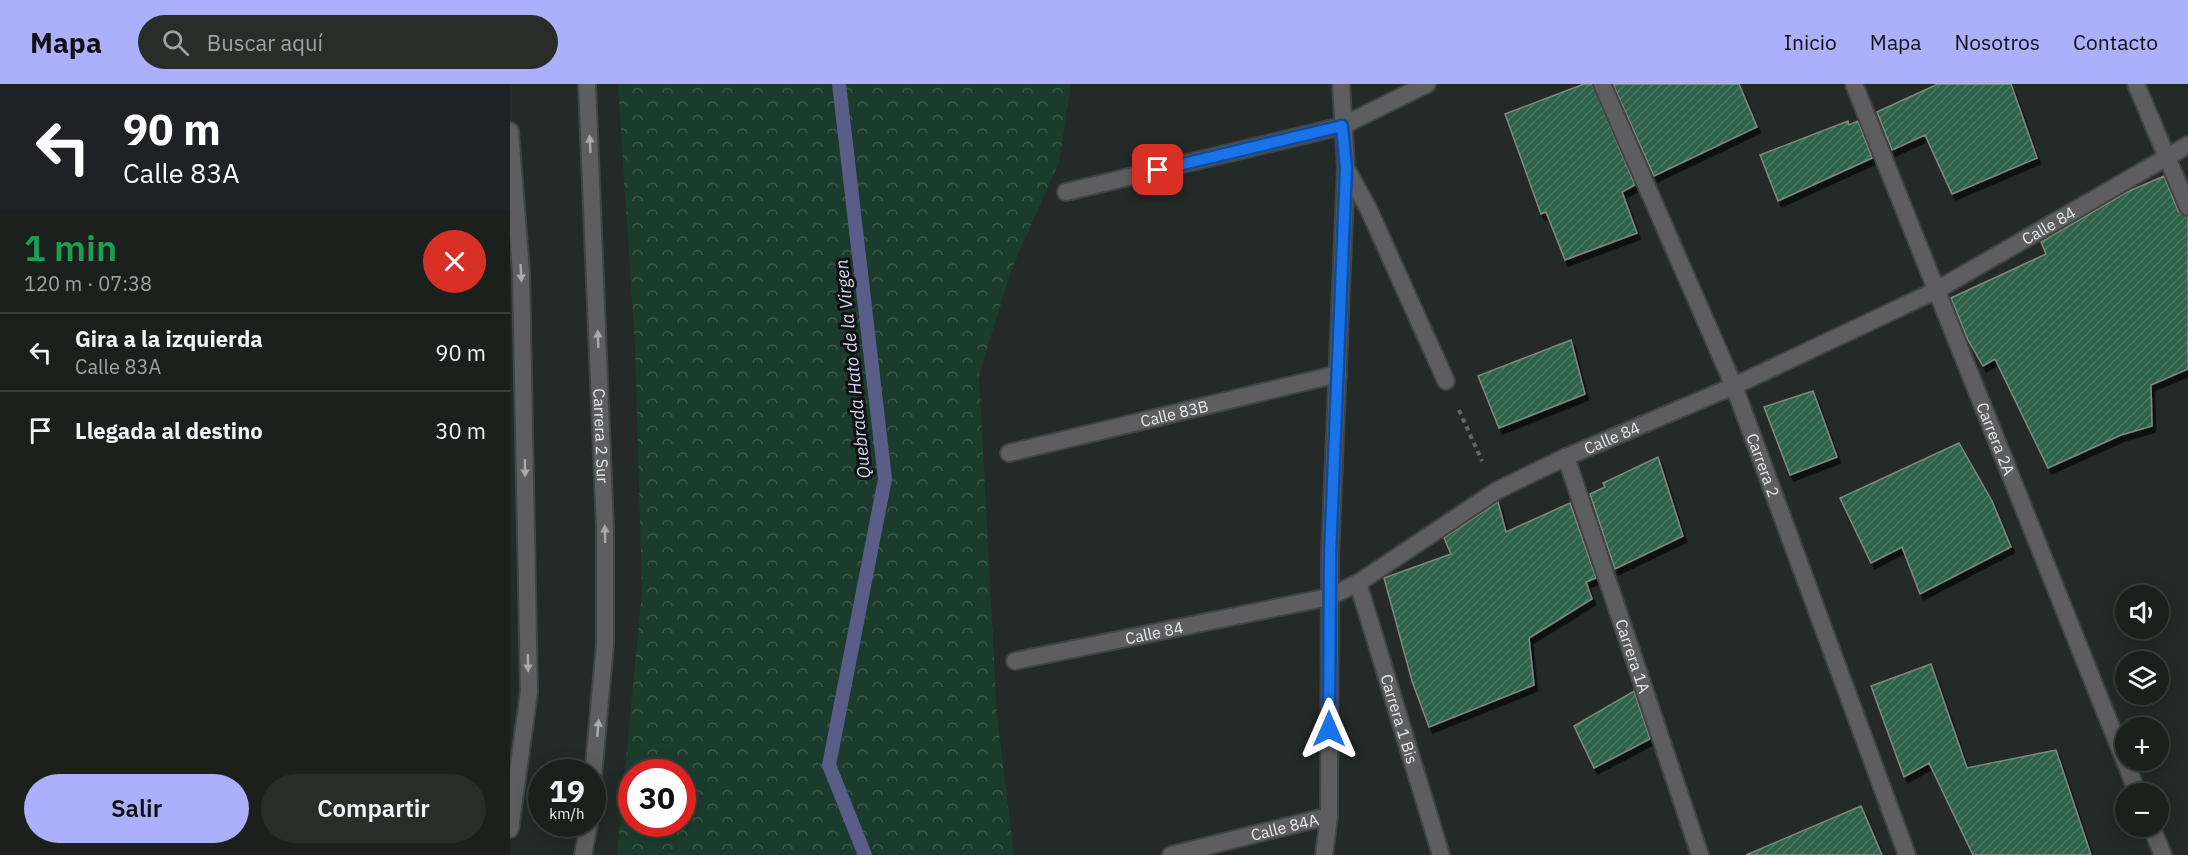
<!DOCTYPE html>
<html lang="es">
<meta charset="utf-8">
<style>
body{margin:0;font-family:"IBM Plex Sans",sans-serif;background:#282d2a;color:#f1f3f6;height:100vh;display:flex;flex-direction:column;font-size:22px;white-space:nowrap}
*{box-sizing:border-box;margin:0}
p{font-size:20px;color:#a0a3a4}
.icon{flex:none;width:33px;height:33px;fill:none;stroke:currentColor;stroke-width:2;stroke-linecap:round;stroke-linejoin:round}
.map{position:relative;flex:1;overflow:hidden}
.sheet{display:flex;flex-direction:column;background:#1b201d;width:510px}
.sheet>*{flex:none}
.banner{background:#202124;color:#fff;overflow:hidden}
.controls{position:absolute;left:1605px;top:501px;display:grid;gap:12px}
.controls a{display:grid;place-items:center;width:54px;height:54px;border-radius:50%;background:#1b201d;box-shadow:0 3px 15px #0003,0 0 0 2px #393e3b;font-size:30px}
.speed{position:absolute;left:18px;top:675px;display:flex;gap:12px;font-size:30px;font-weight:700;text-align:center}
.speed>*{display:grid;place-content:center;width:78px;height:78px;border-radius:50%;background:#1b201d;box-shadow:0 3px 15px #0003,0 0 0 2px #393e3b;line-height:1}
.speed small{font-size:15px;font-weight:400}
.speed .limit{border:9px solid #d22;background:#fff;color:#111}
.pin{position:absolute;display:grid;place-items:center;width:51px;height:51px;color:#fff;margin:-26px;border-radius:12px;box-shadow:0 3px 9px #0006}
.me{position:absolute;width:66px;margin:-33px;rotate:0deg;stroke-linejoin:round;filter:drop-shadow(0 0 4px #0008)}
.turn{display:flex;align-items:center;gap:21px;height:126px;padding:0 24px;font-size:27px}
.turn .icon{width:78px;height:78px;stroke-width:2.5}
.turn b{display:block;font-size:42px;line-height:51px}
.round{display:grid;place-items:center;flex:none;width:63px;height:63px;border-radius:32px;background:#282d2a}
.overview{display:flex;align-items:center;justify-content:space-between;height:102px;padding:0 24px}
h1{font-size:36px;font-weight:600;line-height:45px;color:#1e9e55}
.primary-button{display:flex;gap:12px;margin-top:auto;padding:12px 24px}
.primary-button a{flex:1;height:69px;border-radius:36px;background:#acaffb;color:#111;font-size:24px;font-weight:600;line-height:69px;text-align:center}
.primary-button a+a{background:#282d2a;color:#f1f3f6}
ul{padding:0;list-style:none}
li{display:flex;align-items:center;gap:18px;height:78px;padding:0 24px;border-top:2px solid #393e3b}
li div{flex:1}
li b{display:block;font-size:22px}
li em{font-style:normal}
header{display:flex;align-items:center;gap:36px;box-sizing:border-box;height:84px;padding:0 30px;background:#acaffb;color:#111}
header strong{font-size:28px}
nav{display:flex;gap:33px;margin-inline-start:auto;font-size:21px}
.search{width:420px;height:54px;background:#282d2a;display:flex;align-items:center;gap:15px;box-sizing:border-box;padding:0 21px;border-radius:33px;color:#a0a3a4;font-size:22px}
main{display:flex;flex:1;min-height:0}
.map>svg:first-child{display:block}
.forest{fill:url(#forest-crowns);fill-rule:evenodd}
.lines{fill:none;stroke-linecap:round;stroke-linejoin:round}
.stream{stroke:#5b5d89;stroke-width:14}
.building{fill:url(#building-hatch);stroke:#818884;stroke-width:1.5;filter:url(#shadow)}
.minor-casing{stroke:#3f4542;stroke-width:20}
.tertiary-casing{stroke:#3f4542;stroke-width:20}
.path{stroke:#636866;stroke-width:4;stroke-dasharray:4.5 4.5;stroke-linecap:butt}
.minor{stroke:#5e5e61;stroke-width:16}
.tertiary{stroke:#5e5e61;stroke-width:16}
.oneway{fill:#a9abab}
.route-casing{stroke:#114b97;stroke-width:15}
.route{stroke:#1a73e8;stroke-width:10}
.labels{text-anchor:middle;stroke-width:6;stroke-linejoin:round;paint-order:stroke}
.street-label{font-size:16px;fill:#e6eae8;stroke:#0f1210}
.water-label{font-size:18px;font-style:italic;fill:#d4d6f4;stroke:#0f1210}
</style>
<header>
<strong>Mapa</strong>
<div class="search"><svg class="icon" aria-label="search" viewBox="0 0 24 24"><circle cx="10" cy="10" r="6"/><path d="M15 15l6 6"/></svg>Buscar aquí</div>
<nav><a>Inicio</a><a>Mapa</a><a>Nosotros</a><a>Contacto</a></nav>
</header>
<main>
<section class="sheet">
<div class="banner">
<div class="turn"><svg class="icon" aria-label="left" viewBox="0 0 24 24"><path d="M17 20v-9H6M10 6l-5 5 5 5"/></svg><div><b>90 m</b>Calle 83A</div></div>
</div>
<div class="overview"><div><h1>1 min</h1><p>120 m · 07:38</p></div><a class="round" style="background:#d93025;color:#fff"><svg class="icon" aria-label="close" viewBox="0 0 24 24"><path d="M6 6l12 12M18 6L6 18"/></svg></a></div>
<ul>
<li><svg class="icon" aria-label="left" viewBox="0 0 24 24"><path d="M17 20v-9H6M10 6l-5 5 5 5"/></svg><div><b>Gira a la izquierda</b><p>Calle 83A</p></div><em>90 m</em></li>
<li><svg class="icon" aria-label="arrive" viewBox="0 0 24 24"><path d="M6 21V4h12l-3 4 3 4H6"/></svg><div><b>Llegada al destino</b></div><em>30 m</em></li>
</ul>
<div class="primary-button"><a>Salir</a><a>Compartir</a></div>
</section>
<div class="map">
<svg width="1678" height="771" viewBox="0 0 1678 771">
<defs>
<pattern id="forest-crowns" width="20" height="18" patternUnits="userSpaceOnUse" patternTransform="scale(1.5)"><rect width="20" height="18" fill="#1b3c2c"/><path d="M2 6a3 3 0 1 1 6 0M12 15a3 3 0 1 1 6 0" fill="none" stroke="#3c584b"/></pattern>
<pattern id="building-hatch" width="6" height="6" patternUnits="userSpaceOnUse" patternTransform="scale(1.5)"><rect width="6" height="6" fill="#2e634a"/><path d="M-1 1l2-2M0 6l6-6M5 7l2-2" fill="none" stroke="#4c7a64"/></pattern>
<filter id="shadow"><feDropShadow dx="3.5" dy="6" stdDeviation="0" flood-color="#0009"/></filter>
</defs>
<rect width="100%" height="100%" fill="#242a27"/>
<path class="forest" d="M108,0H561L549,78L502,184L469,290L487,632L504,771H107L132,508L125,262ZM122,688H172V740H122Z"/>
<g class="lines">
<path class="stream" d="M329,0L375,395L319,681L355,771"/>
</g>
<path class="building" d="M1074,0H1082L1125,101L1112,108L1127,149L1055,176L1036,128L1031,130L995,30Z
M1103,0H1229L1247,43L1144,92Z
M1428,0H1501L1527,74L1442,110L1415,51L1382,66L1367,28Z
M1338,37L1339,41L1348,37L1362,74L1268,117L1250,71Z
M1654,92L1668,127L1678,133V285L1641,301L1642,342L1611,351L1538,384L1485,275L1473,282L1458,256L1441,214L1536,170L1531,158L1617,108Z
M1061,256L1075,310L989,344L968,292Z
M1303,307L1327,373L1280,391L1254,323Z
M1449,359L1482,417L1501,463L1410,510L1392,463L1361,479L1330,414Z
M1148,373L1173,452L1105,485L1080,410L1095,403L1093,399Z
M988,418L996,448L1060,419L1086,494L1076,498L1082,515L1019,554L1024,601L919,643L902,597L874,494L941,470L934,454Z
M1421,580L1457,684L1546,666L1581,771H1463L1419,679L1394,693L1361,602Z
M1124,607L1140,655L1084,684L1064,642Z
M1351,722L1372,771H1236Z"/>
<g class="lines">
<g class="minor-casing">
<g id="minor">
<path id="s1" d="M1092,0L1224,302L1397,771"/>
<path id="s2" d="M1344,0L1628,710"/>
<path d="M1626,0L1678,123"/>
<path d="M836,84L858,124L936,297"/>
<path d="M556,108L832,42L917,0"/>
<path id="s3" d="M499,369L828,290"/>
<path id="s4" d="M1056,373L1190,771"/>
<path id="s5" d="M848,499L931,771"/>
<path id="s6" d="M505,577L819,513L848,499L986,407L1056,373L1224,302L1425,207L1678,61"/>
<path d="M1641,742L1653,771"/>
<path id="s7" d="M661,771L819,732"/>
<path d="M814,771L819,732L820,472L836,84L831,0"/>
</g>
</g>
<g class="tertiary-casing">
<g id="tertiary">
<path id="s8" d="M77,0L95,445V560L82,703"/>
<path d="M0,47L11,189L19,608L0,745"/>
<path d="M73,771L79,740"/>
</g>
</g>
<path class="path" d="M949,326L972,377"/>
<use href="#minor" class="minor"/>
<use href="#tertiary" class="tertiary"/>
</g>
<defs><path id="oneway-solid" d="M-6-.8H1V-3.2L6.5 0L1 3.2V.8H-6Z" transform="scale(1.5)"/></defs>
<g class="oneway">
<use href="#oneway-solid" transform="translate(80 60) rotate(-93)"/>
<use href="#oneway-solid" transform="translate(11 189) rotate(87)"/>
<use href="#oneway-solid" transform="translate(88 255) rotate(-92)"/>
<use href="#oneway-solid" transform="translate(15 384) rotate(89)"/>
<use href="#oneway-solid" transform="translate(95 450) rotate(-91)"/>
<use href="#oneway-solid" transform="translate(18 579) rotate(89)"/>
<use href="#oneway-solid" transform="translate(88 644) rotate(-85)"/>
</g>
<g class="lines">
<g class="route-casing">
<path id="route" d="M648,86L832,42L836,84L820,472L819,645"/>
</g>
<use href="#route" class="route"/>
</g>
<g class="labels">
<g class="street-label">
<text dy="6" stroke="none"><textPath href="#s6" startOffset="1132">Calle 84</textPath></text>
<text dy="6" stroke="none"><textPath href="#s3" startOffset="170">Calle 83B</textPath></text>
<text dy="6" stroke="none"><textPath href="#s8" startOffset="352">Carrera 2 Sur</textPath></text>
<text dy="6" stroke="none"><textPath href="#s6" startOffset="646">Calle 84</textPath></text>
<text dy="6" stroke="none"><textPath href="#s2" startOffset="382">Carrera 2A</textPath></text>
<text dy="6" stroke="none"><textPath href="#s1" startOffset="414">Carrera 2</textPath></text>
<text dy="6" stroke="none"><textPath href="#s6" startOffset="142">Calle 84</textPath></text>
<text dy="6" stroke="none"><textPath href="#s4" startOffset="210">Carrera 1A</textPath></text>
<text dy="6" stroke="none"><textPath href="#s5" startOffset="142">Carrera 1 Bis</textPath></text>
<text dy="6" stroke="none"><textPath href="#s7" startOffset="117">Calle 84A</textPath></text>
</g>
<g class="water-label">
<text transform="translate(343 285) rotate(-96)" y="6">Quebrada Hato de la Virgen</text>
</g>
</g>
</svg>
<div class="controls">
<a><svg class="icon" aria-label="sound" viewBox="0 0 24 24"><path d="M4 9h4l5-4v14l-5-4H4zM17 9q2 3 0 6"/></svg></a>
<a><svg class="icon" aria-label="layers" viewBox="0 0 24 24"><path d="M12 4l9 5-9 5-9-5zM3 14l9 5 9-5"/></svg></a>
<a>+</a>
<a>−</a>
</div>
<div class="speed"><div>19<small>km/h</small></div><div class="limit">30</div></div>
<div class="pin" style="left:648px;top:86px;background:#d93025"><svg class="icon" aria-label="arrive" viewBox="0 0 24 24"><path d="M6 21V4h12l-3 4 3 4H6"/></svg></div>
<svg class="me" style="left:819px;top:645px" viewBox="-20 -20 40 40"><path d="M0-17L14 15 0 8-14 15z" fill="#1a73e8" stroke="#fff" stroke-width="4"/></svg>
</div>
</main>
